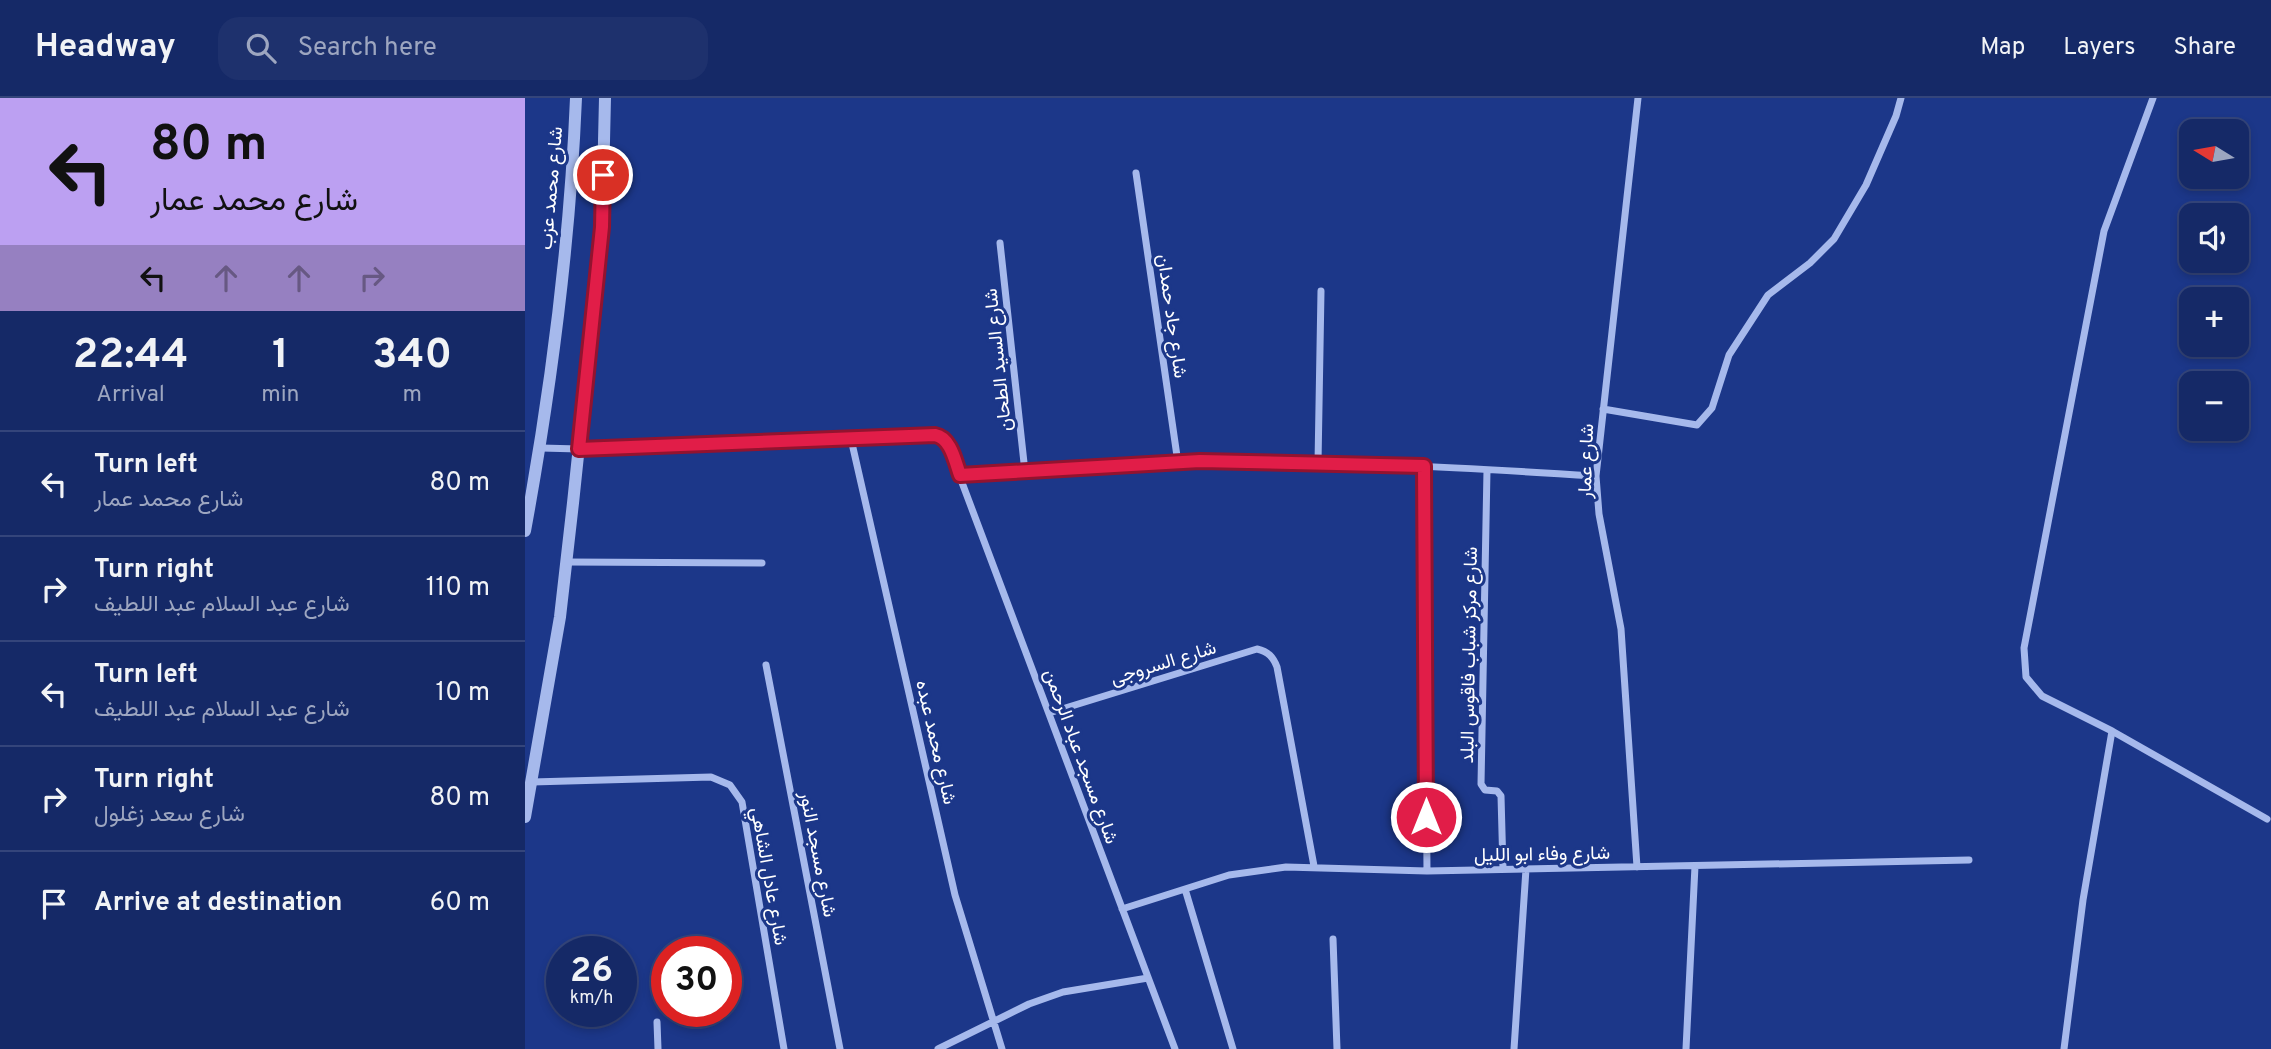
<!DOCTYPE html>
<meta charset="utf-8">
<style>
body{margin:0;font-family:Overpass,Vazirmatn,sans-serif;background:#1e316d;color:#f1f3f6;height:100vh;display:flex;flex-direction:column;font-size:26px;white-space:nowrap}
*{box-sizing:border-box;margin:0}
p{font-size:23px;color:#9da6c0}
.icon{flex:none;width:38px;height:38px;fill:none;stroke:currentColor;stroke-width:2;stroke-linecap:round;stroke-linejoin:round}
.map{position:relative;flex:1;overflow:hidden}
.sheet{display:flex;flex-direction:column;background:#152967;width:525px}
.sheet>*{flex:none}
.banner{background:#bca0f2;color:#111;overflow:hidden}
.needle{width:46px;rotate:281deg}
.fabs{position:absolute;left:1654px;top:21px;display:grid;gap:14px}
.fabs a{display:grid;place-items:center;width:70px;height:70px;border-radius:14px;background:#152967;box-shadow:0 4px 10px #0003,0 0 0 2px #34457b;font-size:35px}
.speed{position:absolute;left:21px;top:838px;display:flex;gap:14px;font-size:35px;font-weight:700;text-align:center}
.speed>*{display:grid;place-content:center;width:91px;height:91px;border-radius:50%;background:#152967;box-shadow:0 4px 10px #0003,0 0 0 2px #34457b;line-height:1}
.speed small{font-size:18px;font-weight:400}
.speed .limit{border:10px solid #d22;background:#fff;color:#111}
.pin{position:absolute;display:grid;place-items:center;width:60px;height:60px;color:#fff;margin:-30px;border:4px solid #fff;border-radius:50%;box-shadow:0 2px 7px #0007}
.me{position:absolute;width:77px;margin:-38px;rotate:0deg;stroke-linejoin:round;filter:drop-shadow(0 0 5px #0008)}
.turn{display:flex;align-items:center;gap:24px;height:147px;padding:0 35px;font-size:32px}
.turn .icon{width:91px;height:91px;stroke-width:2.5}
.turn b{display:block;font-size:49px;line-height:60px}
.lanes{display:flex;align-items:center;height:66px;padding:0 35px;background:#0003;justify-content:center;gap:35px;direction:ltr}
.lanes .off{opacity:.35}
.eta{display:flex;justify-content:space-evenly;align-items:center;height:119px;text-align:center}
.eta b{font-size:42px;font-weight:700;line-height:49px}
ul{padding:0;list-style:none}
li{display:flex;align-items:center;gap:21px;height:105px;padding:0 35px;border-top:2px solid #34457b}
li div{flex:1}
li b{display:block;font-size:26px}
li em{font-style:normal}
header{display:flex;align-items:center;gap:42px;box-sizing:border-box;height:98px;padding:0 35px;background:#152967;border-bottom:2px solid #34457b}
header strong{font-size:33px}
nav{display:flex;gap:38px;margin-inline-start:auto;font-size:24px}
.search{width:490px;height:63px;background:#1e316d;display:flex;align-items:center;gap:18px;box-sizing:border-box;padding:0 24px;border-radius:21px;color:#9da6c0;font-size:26px}
main{display:flex;flex:1;min-height:0}
.map>svg:first-child{display:block}
.lines{fill:none;stroke-linecap:round;stroke-linejoin:round}
.minor{stroke:#a6b9ec;stroke-width:7}
.tertiary{stroke:#a6b9ec;stroke-width:12}
.route-casing{stroke:#92132f;stroke-width:18}
.route{stroke:#e11d48;stroke-width:12}
.labels{text-anchor:middle;stroke-width:6;stroke-linejoin:round;paint-order:stroke}
.street-label{font-size:19px;fill:#fff;stroke:#1c3789}
</style>
<header>
<strong>Headway</strong>
<div class="search"><svg class="icon" aria-label="search" viewBox="0 0 24 24"><circle cx="10" cy="10" r="6"/><path d="M15 15l6 6"/></svg>Search here</div>
<nav><a>Map</a><a>Layers</a><a>Share</a></nav>
</header>
<main>
<section class="sheet">
<div class="banner">
<div class="turn"><svg class="icon" aria-label="left" viewBox="0 0 24 24"><path d="M17 20v-9H6M10 6l-5 5 5 5"/></svg><div><b>80 m</b>شارع محمد عمار</div></div>
<div class="lanes"><svg class="icon" aria-label="left" viewBox="0 0 24 24"><path d="M17 20v-9H6M10 6l-5 5 5 5"/></svg><svg class="icon off" aria-label="ahead" viewBox="0 0 24 24"><path d="M12 20V5M6 11l6-6 6 6"/></svg><svg class="icon off" aria-label="ahead" viewBox="0 0 24 24"><path d="M12 20V5M6 11l6-6 6 6"/></svg><svg class="icon off" aria-label="right" viewBox="0 0 24 24"><path d="M7 20v-9h11M14 6l5 5-5 5"/></svg></div>
</div>
<div class="eta">
<div><b>22:44</b><p>Arrival</p></div>
<div><b>1</b><p>min</p></div>
<div><b>340</b><p>m</p></div>
</div>
<ul>
<li><svg class="icon" aria-label="left" viewBox="0 0 24 24"><path d="M17 20v-9H6M10 6l-5 5 5 5"/></svg><div><b>Turn left</b><p>شارع محمد عمار</p></div><em>80 m</em></li>
<li><svg class="icon" aria-label="right" viewBox="0 0 24 24"><path d="M7 20v-9h11M14 6l5 5-5 5"/></svg><div><b>Turn right</b><p>شارع عبد السلام عبد اللطيف</p></div><em>110 m</em></li>
<li><svg class="icon" aria-label="left" viewBox="0 0 24 24"><path d="M17 20v-9H6M10 6l-5 5 5 5"/></svg><div><b>Turn left</b><p>شارع عبد السلام عبد اللطيف</p></div><em>10 m</em></li>
<li><svg class="icon" aria-label="right" viewBox="0 0 24 24"><path d="M7 20v-9h11M14 6l5 5-5 5"/></svg><div><b>Turn right</b><p>شارع سعد زغلول</p></div><em>80 m</em></li>
<li><svg class="icon" aria-label="arrive" viewBox="0 0 24 24"><path d="M6 21V4h12l-3 4 3 4H6"/></svg><div><b>Arrive at destination</b></div><em>60 m</em></li>
</ul>
</section>
<div class="map">
<svg width="1746" height="951" viewBox="0 0 1746 951">
<rect width="100%" height="100%" fill="#1c3789"/>
<g class="lines">
<path class="minor" d="M1628,0L1579,133L1499,550L1501,579L1517,598L1587,633L1742,721
M611,75L653,365
M475,145L500,374
M1078,311L1172,327L1187,310L1204,257L1243,197L1285,165L1309,141L1341,87L1371,18L1376,0
M326,341L430,797L477,951
M16,350L54,351L410,337L421,342L650,951
M793,365L796,193
M899,368L902,773
M962,372L956,686L960,692L972,693L976,698L978,771
M435,377C516,374 597,364 679,363C809,362 940,370 1071,378
M41,464L237,465
M241,567L315,951
M524,615L732,551C744,554 748,559 752,569L789,768
M7,684L186,679L205,687L217,704L259,951
M1112,769L1096,531L1074,416L1071,378L1113,0
M660,791L708,951
M597,811L704,777L761,769L902,773L1444,762
M808,841L812,951
M132,924L133,951
M413,951L504,906L538,894L623,880
M989,951L1001,771
M1161,951L1170,768
M1539,951L1558,802L1587,633"/>
<path class="tertiary" d="M0,433C26,291 45,144 51,0
M0,719L35,519L48,405L77,129L80,0"/>
</g>
<g class="lines">
<g class="route-casing">
<path id="route" d="M78,77L77,129L54,351L410,337C426,340 430,363 435,377L675,363L899,368L901,719"/>
</g>
<use href="#route" class="route"/>
</g>
<g class="labels">
<g class="street-label">
<text transform="translate(25 90) rotate(-85)" y="7">شارع محمد عزب</text>
<text transform="translate(648 218) rotate(82)" y="7">شارع جاد حمدان</text>
<text transform="translate(472 262) rotate(-96)" y="7">شارع السيد الطحان</text>
<text transform="translate(1060 363) rotate(-88)" y="7">شارع عمار</text>
<text transform="translate(943 557) rotate(-89)" y="7">شارع مركز شباب فاقوس البلد</text>
<text transform="translate(638 564) rotate(-17)" y="7">شارع السروجى</text>
<text transform="translate(412 644) rotate(77)" y="7">شارع محمد عبده</text>
<text transform="translate(557 658) rotate(70)" y="7">شارع مسجد عباد الرحمن</text>
<text transform="translate(1017 755) rotate(-1)" y="7">شارع وفاء ابو الليل</text>
<text transform="translate(294 756) rotate(79)" y="7">شارع مسجد النور</text>
<text transform="translate(245 778) rotate(80)" y="7">شارع عادل الشاهي</text>
</g>
</g>
</svg>
<div class="fabs">
<a><svg class="needle" viewBox="-14 -14 28 28"><path d="M0-13l5 13h-10z" fill="#e53935"/><path d="M0 13l5-13h-10z" fill="#9da6c0"/></svg></a>
<a><svg class="icon" aria-label="sound" viewBox="0 0 24 24"><path d="M4 9h4l5-4v14l-5-4H4zM17 9q2 3 0 6"/></svg></a>
<a>+</a>
<a>−</a>
</div>
<div class="speed"><div>26<small>km/h</small></div><div class="limit">30</div></div>
<div class="pin" style="left:78px;top:77px;background:#d93025"><svg class="icon" aria-label="arrive" viewBox="0 0 24 24"><path d="M6 21V4h12l-3 4 3 4H6"/></svg></div>
<svg class="me" style="left:901px;top:719px" viewBox="-20 -20 40 40"><circle r="17" fill="#e11d48" stroke="#fff" stroke-width="3"/><path d="M0-11L8 9 0 5-8 9z" fill="#fff"/></svg>
</div>
</main>
